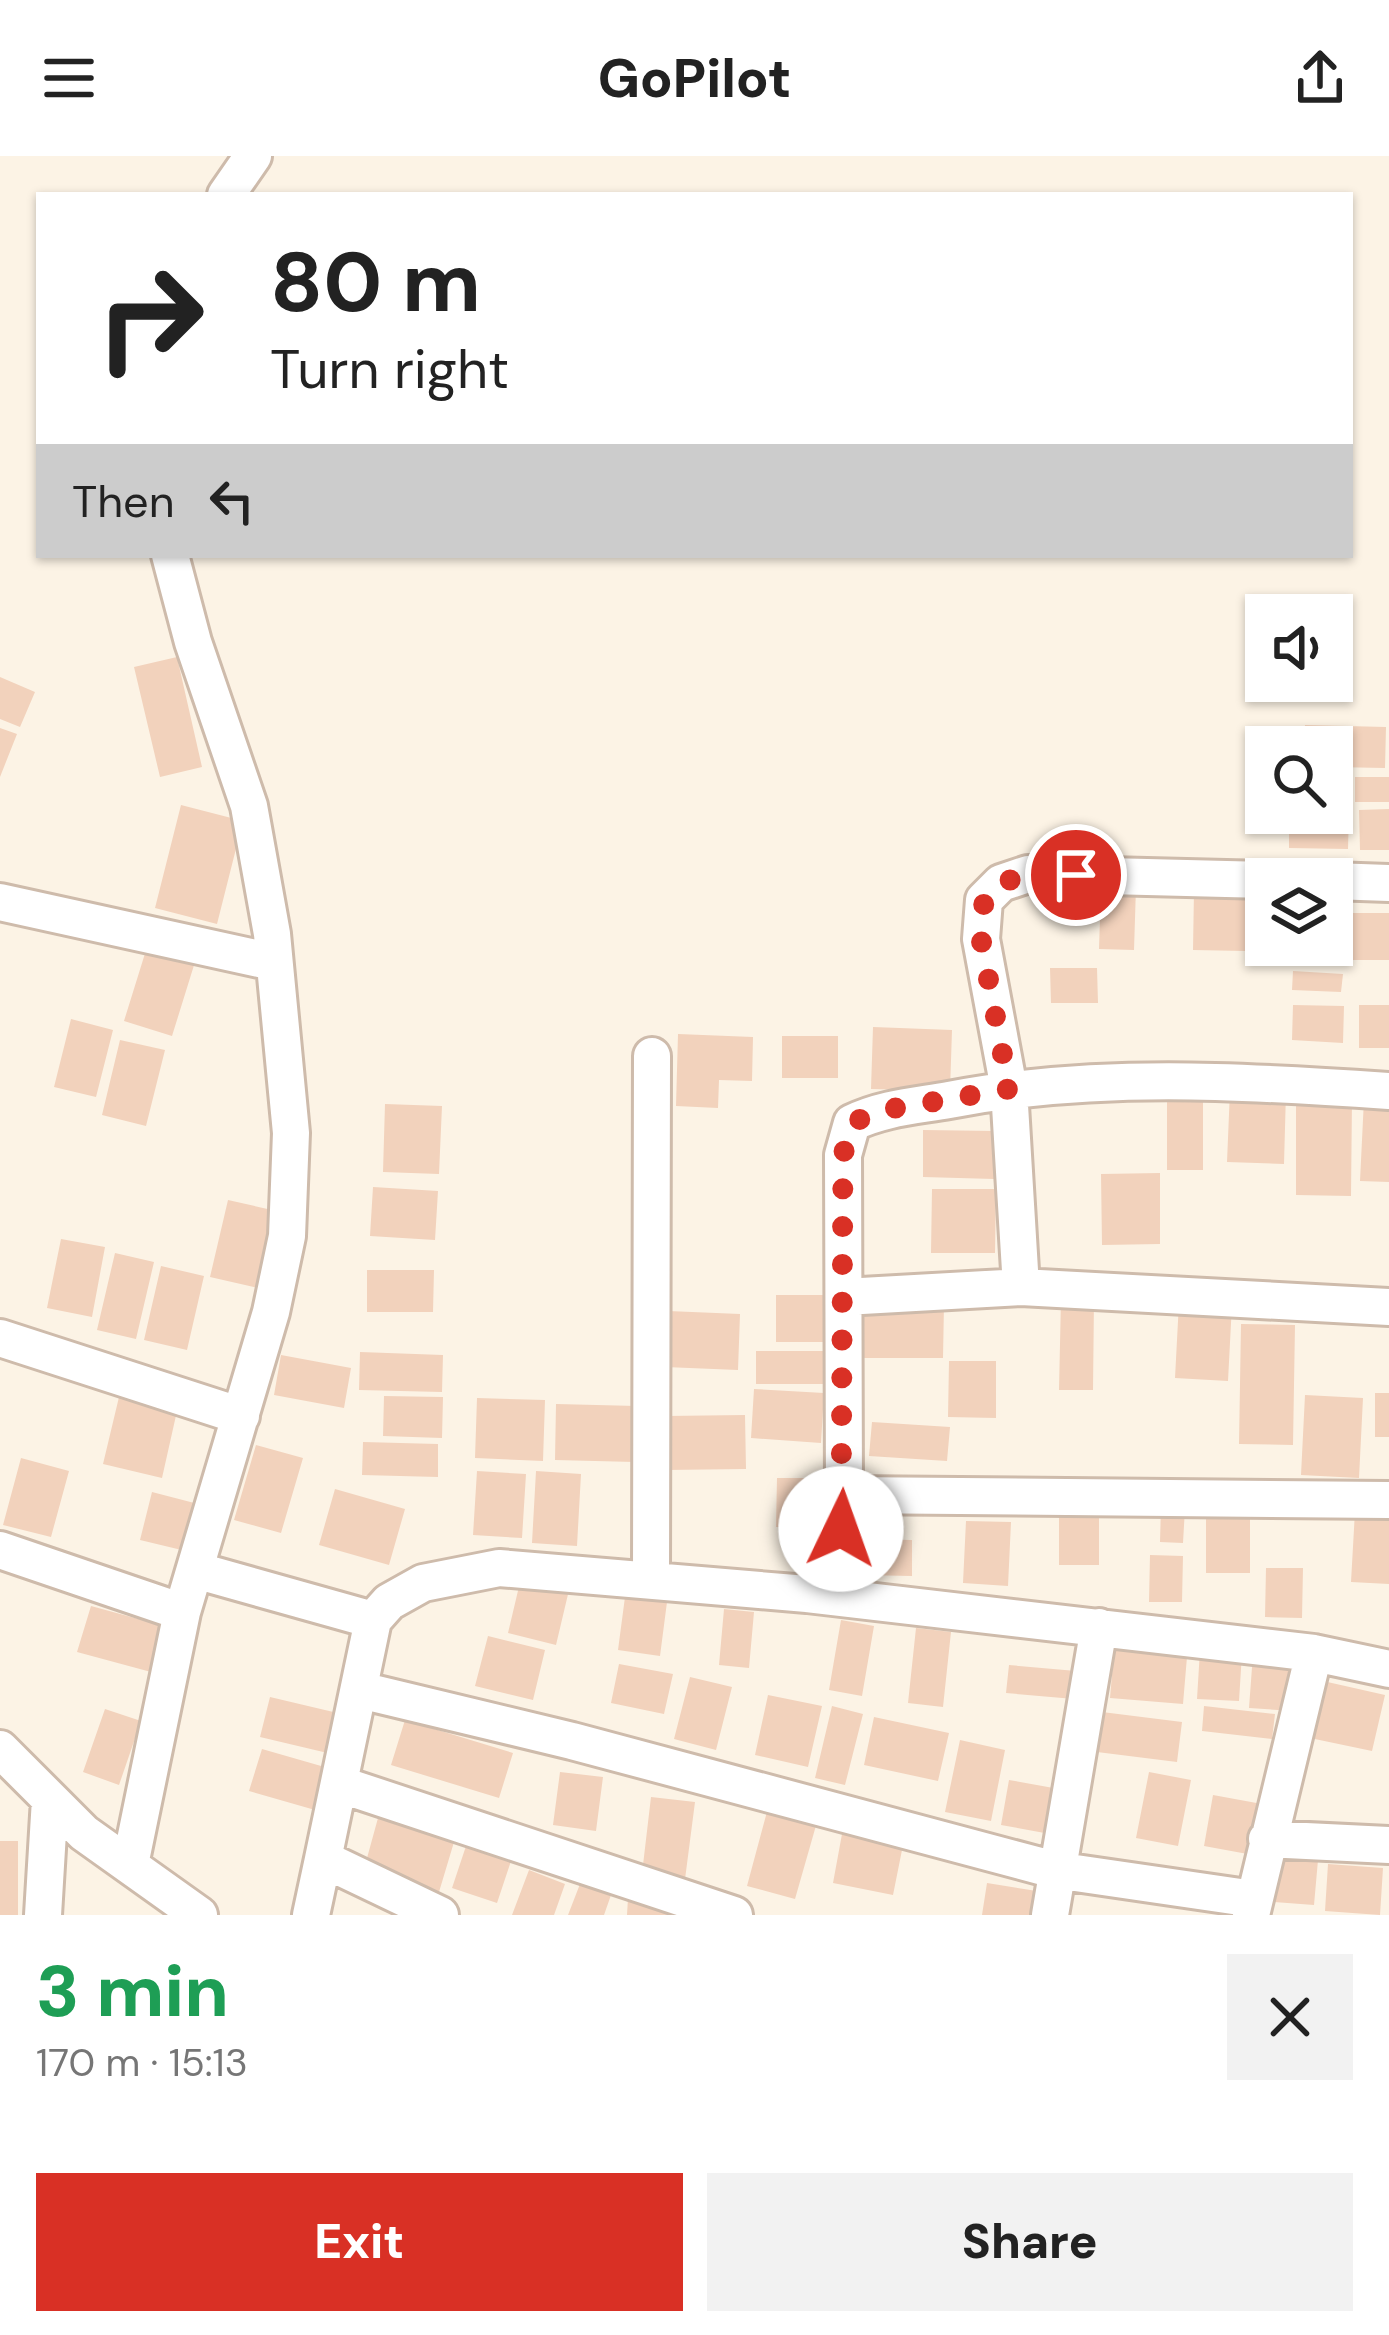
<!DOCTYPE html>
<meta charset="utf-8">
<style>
body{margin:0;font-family:"DM Sans",sans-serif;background:#f2f2f2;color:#222;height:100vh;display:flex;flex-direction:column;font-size:45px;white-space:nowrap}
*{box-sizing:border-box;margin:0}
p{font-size:39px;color:#767676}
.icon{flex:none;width:66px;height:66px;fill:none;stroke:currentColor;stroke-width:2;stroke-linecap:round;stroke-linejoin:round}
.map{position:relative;height:1759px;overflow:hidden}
.sheet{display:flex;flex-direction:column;background:#fff;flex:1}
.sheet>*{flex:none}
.banner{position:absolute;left:36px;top:36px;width:1317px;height:366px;border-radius:0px;box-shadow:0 3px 9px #0004;background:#fff;color:#222;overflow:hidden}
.fabs{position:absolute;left:1245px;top:438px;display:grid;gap:24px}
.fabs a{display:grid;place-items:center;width:108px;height:108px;border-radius:0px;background:#fff;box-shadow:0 3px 9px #0004;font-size:60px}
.pin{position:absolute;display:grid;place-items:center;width:102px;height:102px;color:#fff;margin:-51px;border:6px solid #fff;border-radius:50%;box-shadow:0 3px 12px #0007}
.me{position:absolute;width:132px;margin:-66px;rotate:3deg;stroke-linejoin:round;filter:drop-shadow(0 0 9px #0008)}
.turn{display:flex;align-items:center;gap:42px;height:252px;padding:0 36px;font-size:54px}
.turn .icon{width:156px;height:156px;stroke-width:2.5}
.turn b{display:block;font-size:84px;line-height:102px}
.then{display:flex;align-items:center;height:114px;padding:0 36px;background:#0003;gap:24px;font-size:45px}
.round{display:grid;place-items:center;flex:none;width:126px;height:126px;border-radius:0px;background:#f2f2f2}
.summary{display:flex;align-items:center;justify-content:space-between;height:204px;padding:0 36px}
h1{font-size:72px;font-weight:800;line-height:90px;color:#1e9e55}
.cta{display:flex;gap:24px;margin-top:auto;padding:24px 36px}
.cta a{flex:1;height:138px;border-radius:0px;background:#d93025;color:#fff;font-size:48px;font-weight:800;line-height:138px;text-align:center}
.cta a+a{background:#f2f2f2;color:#222}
header{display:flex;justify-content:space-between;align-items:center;height:156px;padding:0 36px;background:#fff;font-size:54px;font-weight:800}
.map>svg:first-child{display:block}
.building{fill:#f2d2bc}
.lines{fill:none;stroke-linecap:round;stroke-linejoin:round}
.minor-casing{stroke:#cebbab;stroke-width:42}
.minor{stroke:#fff;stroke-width:36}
.route{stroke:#d93025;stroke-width:21;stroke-dasharray:0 37.8}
</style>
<header><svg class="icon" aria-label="menu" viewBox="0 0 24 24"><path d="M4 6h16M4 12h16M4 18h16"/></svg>GoPilot<svg class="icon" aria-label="share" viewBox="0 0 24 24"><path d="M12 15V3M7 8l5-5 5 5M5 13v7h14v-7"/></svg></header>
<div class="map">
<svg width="1389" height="1759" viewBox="0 0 1389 1759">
<rect width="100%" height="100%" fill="#fcf3e5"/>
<path class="building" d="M177,501L202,611L160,621L134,511Z
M0,521L35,536L20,571L0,563Z
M1305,569L1386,571L1385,612L1332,611V591H1304Z
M0,572L17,578L0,621Z
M1355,621H1389V646H1355Z
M181,649L243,665L217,768L155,752Z
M1332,653H1349L1348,693L1289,692V657H1332Z
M1389,653V694H1360L1359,654Z
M1101,730L1136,731L1134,794L1099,793Z
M1194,734L1246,736L1245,795L1193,794Z
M1352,757H1389V804H1352Z
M147,791L195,806L172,880L124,865Z
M1050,812H1097L1098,847H1051Z
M1293,815L1343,818L1341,836L1292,834Z
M1293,849L1344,850L1343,887L1292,884Z
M1359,849H1389V892H1359Z
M71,863L113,874L96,941L54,931Z
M873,871L952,874L950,935L871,933Z
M678,878L753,881L752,925L719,924L718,952L676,950Z
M782,880H838V922H782Z
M120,884L165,894L146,970L102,959Z
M1230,934L1286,936L1284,1008L1227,1006Z
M1167,941H1203V1014H1167Z
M1296,942L1352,943L1351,1040L1296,1039Z
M1364,943L1389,944V1026L1360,1025Z
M385,948L442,950L439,1018L383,1016Z
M923,974L995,975L994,1023L923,1021Z
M1160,1017V1088L1102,1089L1101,1018Z
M373,1031L438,1035L435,1084L370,1080Z
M932,1033H996L995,1097H931Z
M228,1044L281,1056L263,1133L210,1121Z
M61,1083L105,1091L92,1161L47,1152Z
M115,1097L154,1106L136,1183L97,1174Z
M161,1110L204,1120L187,1194L144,1184Z
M367,1114H434L433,1156H367Z
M776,1139H824V1186H776Z
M1061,1142L1094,1143L1093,1234H1059Z
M1179,1146L1232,1148L1228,1225L1175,1222Z
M864,1147L944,1148L943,1202H863Z
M668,1155L740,1158L738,1214L665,1211Z
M1241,1168L1295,1169L1293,1289L1239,1288Z
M756,1195H834V1228H756Z
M360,1196L443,1199L442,1236L359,1234Z
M281,1199L351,1212L344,1252L274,1239Z
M949,1205H996V1262L948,1261Z
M754,1233L824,1237L821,1287L751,1282Z
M1375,1237H1389V1281H1375Z
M1305,1239L1363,1242L1359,1322L1301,1319Z
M384,1240L443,1241L442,1282L383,1280Z
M119,1241L177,1255L162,1322L103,1308Z
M477,1242L545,1244L543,1305L475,1302Z
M556,1248L637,1250L635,1306L555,1304Z
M745,1259L746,1313L666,1314V1260Z
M872,1266L950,1271L947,1305L869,1300Z
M363,1286L438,1288V1321L362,1319Z
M256,1289L303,1302L281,1377L234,1364Z
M21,1302L69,1315L51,1381L3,1369Z
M477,1315L526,1318L522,1382L473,1379Z
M536,1315L581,1318L577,1390L532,1387Z
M777,1322H830L829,1372L776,1371Z
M335,1333L405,1353L389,1409L319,1389Z
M152,1336L202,1349L190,1396L140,1384Z
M1161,1350L1185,1352L1183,1387L1160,1386Z
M1206,1355H1250V1417H1206Z
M1355,1355L1389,1357V1428L1351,1426Z
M1059,1358H1099V1409H1059Z
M966,1365L1011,1366L1008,1430L963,1427Z
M862,1383L912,1384V1420L861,1419Z
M1150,1399L1183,1400L1182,1446H1149Z
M1266,1412H1303L1302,1462L1265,1461Z
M521,1422L569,1434L556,1489L508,1477Z
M625,1441L667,1446L660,1500L618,1494Z
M91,1450L164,1470L151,1516L77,1496Z
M724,1453L754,1456L749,1512L719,1509Z
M841,1464L874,1470L862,1540L829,1534Z
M916,1472L951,1476L943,1551L908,1547Z
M488,1480L545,1494L533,1544L475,1530Z
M1115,1483L1188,1489L1183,1548L1110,1542Z
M1200,1494L1242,1497L1239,1545L1197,1543Z
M1253,1498L1298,1501L1294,1555L1249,1552Z
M619,1508L673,1518L664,1558L611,1547Z
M1009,1509L1076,1515L1074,1543L1006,1537Z
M690,1521L732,1531L716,1594L674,1583Z
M1323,1525L1385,1539L1372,1595L1310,1582Z
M768,1539L822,1550L808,1611L755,1599Z
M270,1541L346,1559L336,1599L260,1581Z
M832,1550L863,1558L845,1629L815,1622Z
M1204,1550L1275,1558L1272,1583L1202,1575Z
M105,1553L141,1565L119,1629L83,1616Z
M1102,1556L1182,1566L1177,1606L1097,1596Z
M874,1561L949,1577L938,1625L864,1609Z
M405,1564L513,1597L499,1642L391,1609Z
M960,1584L1005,1594L991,1665L945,1656Z
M262,1593L335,1614L322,1656L249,1635Z
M560,1616L603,1621L596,1675L553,1669Z
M1149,1616L1191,1624L1178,1690L1136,1682Z
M1009,1624L1059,1633L1050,1678L1001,1669Z
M1213,1639L1262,1648L1253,1699L1204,1690Z
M651,1641L695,1646L684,1731L641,1726Z
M768,1652L817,1666L795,1743L747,1730Z
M378,1662L454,1686L439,1736L364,1713Z
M842,1678L903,1689L893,1739L833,1727Z
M0,1685H18V1759H0Z
M466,1690L511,1705L497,1747L452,1732Z
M1278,1700L1318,1704L1314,1749L1274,1746Z
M1328,1708L1383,1712L1380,1759L1325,1755Z
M529,1714L565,1728L554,1759H512Z
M987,1727L1043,1736L1040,1759H982Z
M580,1728L611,1739L604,1759H568Z
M628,1742L674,1746L673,1759H627Z"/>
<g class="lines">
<g class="minor-casing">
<path id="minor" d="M226,39L253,0
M1332,725L1389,727
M0,746L273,806
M1021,1131L1009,933L981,783L984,744L1001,727L1028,718L1266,724
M844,1141L1021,1131L1389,1151
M0,1182L241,1260
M844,1339L1389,1344
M0,1394L182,1456
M195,1414L373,1464
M651,1422L652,900
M835,1441L844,1339L843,999L852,967C883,952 915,950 949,944C1095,916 1242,925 1389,935
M360,1534L572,1585L1055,1714L1254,1743
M0,1593L84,1677L199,1759
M339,1628L734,1759
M1267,1683L1389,1689
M323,1703L373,1464L389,1446L423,1427L499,1412L807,1438L1314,1497L1389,1513
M130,1709L182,1456L271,1156L287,1080L291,977L272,778L249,650L193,486L170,399
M43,1759L50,1643
M311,1759L323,1703L440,1759
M1050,1759L1099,1471
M1251,1759L1314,1497"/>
</g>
<use href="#minor" class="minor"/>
</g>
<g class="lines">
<path class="route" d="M841,1373L843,999L852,967L878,955L1009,933L981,783L984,745L1001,727L1028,718L1076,719"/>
</g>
</svg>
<div class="fabs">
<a><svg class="icon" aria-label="sound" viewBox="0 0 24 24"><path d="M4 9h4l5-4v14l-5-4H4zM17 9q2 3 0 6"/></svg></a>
<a><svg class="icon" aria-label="search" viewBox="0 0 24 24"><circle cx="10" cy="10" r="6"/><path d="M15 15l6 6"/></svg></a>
<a><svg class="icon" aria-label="layers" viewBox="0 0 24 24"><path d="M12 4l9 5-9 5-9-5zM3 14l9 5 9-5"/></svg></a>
</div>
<div class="pin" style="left:1076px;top:719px;background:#d93025"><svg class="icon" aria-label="arrive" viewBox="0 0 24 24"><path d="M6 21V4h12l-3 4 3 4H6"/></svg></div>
<svg class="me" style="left:841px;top:1373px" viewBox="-20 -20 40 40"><circle r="19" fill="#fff"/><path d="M0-13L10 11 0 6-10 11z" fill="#d93025"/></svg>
<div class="banner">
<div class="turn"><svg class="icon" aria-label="right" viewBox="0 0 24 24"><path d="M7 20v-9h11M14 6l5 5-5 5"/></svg><div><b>80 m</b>Turn right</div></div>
<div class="then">Then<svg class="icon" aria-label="left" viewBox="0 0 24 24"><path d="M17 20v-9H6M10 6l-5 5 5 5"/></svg></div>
</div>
</div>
<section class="sheet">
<div class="summary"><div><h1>3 min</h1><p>170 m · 15:13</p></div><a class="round"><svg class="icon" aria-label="close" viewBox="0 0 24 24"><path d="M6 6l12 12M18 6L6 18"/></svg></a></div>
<div class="cta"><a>Exit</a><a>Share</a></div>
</section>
